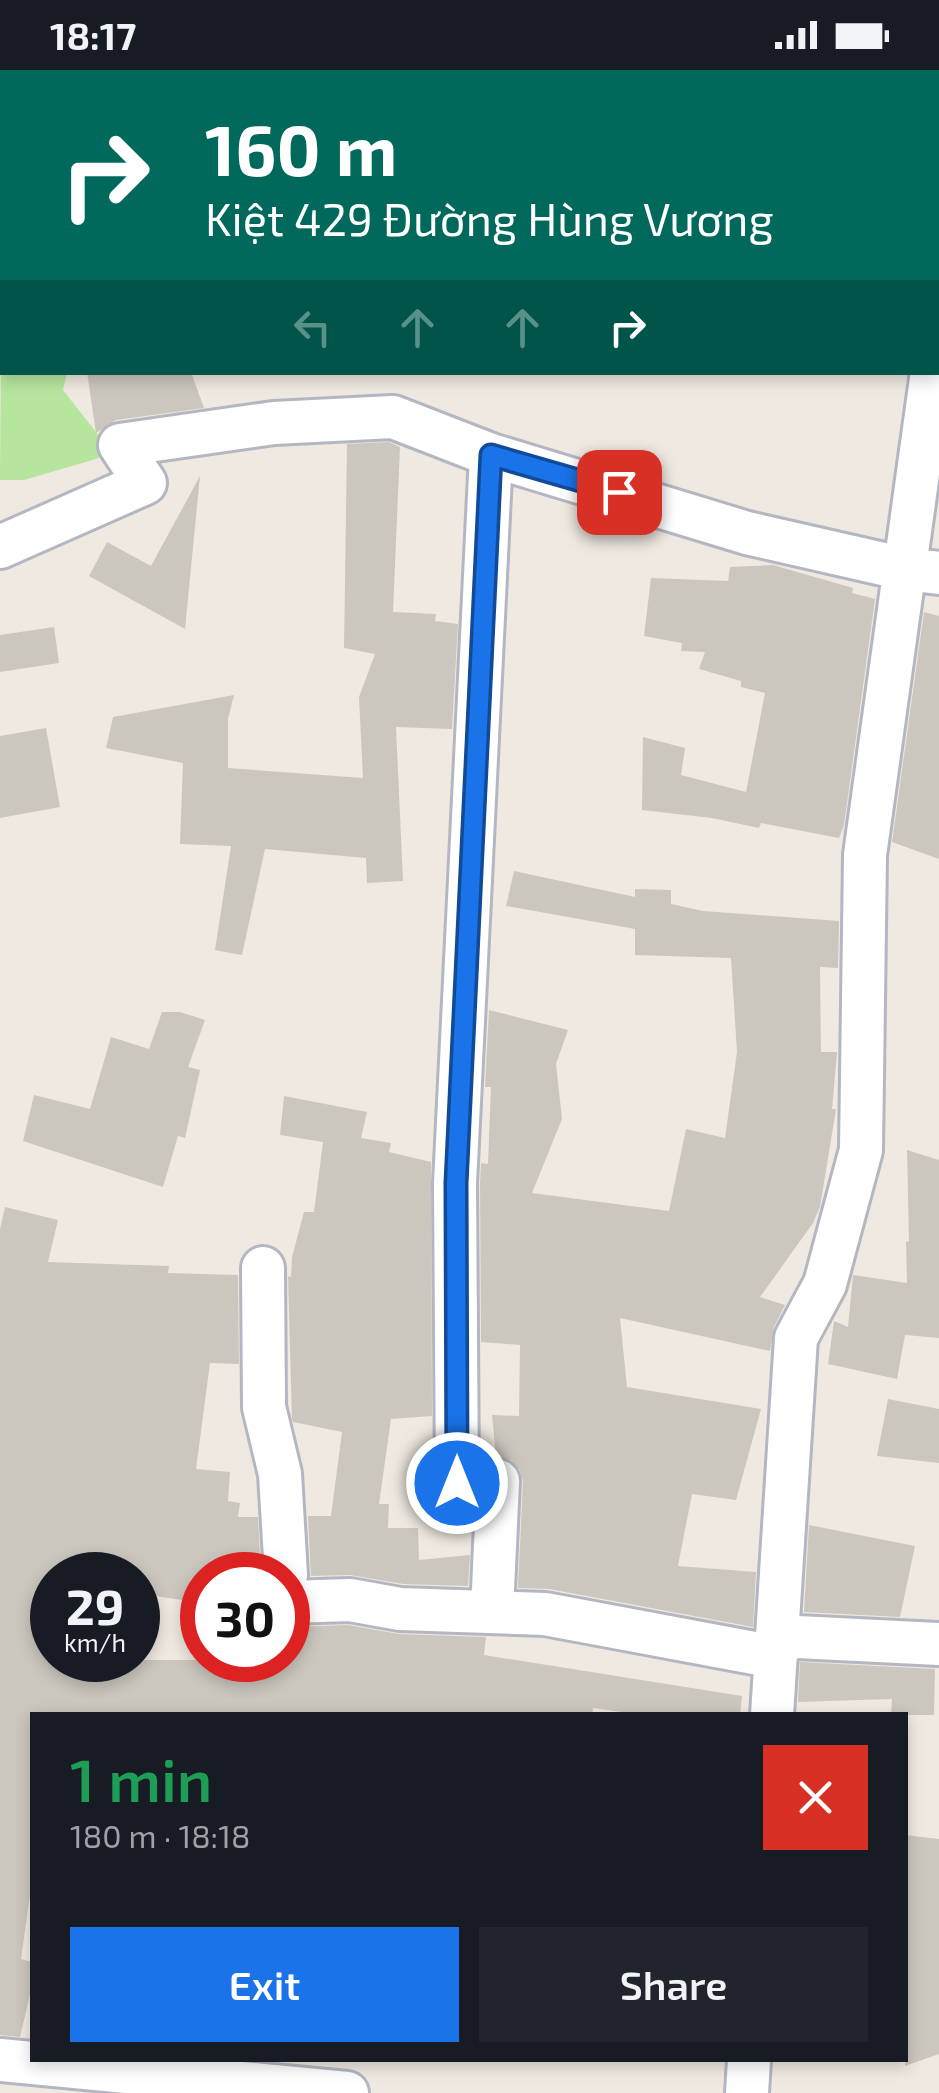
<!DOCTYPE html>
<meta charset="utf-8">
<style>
body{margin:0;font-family:"Exo 2",sans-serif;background:#20242c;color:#f1f3f6;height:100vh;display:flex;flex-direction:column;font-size:38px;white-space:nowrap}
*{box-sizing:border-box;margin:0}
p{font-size:32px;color:#9ea1a6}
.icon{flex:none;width:55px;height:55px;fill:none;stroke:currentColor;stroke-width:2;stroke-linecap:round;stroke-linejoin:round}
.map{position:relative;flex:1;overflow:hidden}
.side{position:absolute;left:30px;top:1642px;width:878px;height:350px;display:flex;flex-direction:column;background:#171b24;border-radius:0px;box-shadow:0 5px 15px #0003}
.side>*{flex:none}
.guide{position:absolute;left:0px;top:0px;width:940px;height:305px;box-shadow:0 5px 15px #0003;background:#00695c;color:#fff;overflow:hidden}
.speed{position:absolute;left:30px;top:1482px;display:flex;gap:20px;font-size:50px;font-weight:700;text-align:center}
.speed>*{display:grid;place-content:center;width:130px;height:130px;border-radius:50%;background:#171b24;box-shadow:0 5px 15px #0003;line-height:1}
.speed small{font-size:25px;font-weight:400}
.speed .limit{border:15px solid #d22;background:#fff;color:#111}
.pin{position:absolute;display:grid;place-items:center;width:85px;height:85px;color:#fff;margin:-42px;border-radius:20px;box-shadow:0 5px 15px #0006}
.me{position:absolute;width:110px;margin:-55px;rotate:0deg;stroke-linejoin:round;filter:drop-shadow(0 0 8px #0008)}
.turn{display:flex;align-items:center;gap:35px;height:210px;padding:0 40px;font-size:45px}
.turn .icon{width:130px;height:130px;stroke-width:2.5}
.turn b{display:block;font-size:70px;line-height:85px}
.lanes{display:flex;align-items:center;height:95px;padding:0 40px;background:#0003;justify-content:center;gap:50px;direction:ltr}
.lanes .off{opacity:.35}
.round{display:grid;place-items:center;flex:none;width:105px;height:105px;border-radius:0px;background:#20242c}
.overview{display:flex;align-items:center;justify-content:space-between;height:170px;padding:0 40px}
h1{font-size:60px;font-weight:600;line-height:75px;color:#1e9e55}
.primary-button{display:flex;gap:20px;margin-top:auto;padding:20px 40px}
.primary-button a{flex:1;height:115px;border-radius:0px;background:#1a73e8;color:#fff;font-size:40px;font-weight:600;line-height:115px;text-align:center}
.primary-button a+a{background:#20242c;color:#f1f3f6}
.status{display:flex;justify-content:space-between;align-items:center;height:70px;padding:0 50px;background:#171b24;direction:ltr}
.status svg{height:28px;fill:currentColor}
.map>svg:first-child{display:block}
.green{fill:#b6e59e}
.building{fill:#cbc7bf}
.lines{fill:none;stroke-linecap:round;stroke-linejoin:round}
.minor-casing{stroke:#b4b7c1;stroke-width:48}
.minor{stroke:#fff;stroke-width:42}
.route-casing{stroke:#114b97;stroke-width:25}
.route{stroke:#1a73e8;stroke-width:18}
</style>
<div class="status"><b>18:17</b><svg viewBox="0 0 49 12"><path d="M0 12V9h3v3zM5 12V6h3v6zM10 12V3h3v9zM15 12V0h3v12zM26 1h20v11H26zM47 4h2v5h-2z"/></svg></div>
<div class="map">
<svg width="939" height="2023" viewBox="0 0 939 2023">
<rect width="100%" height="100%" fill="#efe9e1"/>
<path class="green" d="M2,157V302L67,303L63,320L99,366L120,375L96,389L24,410H0Z"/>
<path class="building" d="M87,302H191L204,338L116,350L96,363Z
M389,372L400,377L393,542L436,544L435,551L458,554L452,659L396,657L403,811L367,813L366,788L265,779L242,885L215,880L231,776L180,774L183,693L106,678L113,647L234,625L228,649V698L363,708L359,627L375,584L344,578L347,374Z
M200,406L185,559L89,506L107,472L151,496Z
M773,495L853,518L852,523L875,529L844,755L839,768L761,753L759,758L712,748L642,740L643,667L685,678L681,705L746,722L765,623L741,617V611L699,599L705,582L681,581L682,573L644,566L651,508L728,511L730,497Z
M924,542L939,546V789L892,772Z
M54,557L59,593L0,602V565Z
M46,658L60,737L0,748V666Z
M514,801L635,827V819L671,820V834L703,841L839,851L838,898L820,897L821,982H837L832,1039H836L820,1137L813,1153L760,1227L785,1235L774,1257L770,1281L620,1248L627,1317L761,1339L736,1430L692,1424L678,1496L756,1502L753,1557L549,1519L518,1518L523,1411L520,1400L511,1390L496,1386L492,1345L519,1346L520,1275L481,1272L480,1114L481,1093L488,1094L491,1017H485L489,940L568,960L556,994L562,1049L532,1123L669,1141L686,1059L725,1068L737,982L731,888L635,885V859L506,836Z
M162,942H180L205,950L188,997L200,1000L185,1068L178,1066L163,1117L23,1071L34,1025L90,1039L111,967L149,979Z
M284,1026L367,1042L361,1068L391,1073L389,1082L431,1092L432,1346L391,1349L379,1434H389L388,1458H418L419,1490L470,1485L468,1516L403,1514L350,1505L311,1506L308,1446H331L342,1362L293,1352L292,1349L288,1206L291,1207L292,1187L304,1142H314L323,1072L280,1065Z
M907,1080L939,1090V1268L905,1265L897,1309L828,1294L834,1251L848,1257L853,1205L907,1213L906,1171L909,1172Z
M5,1137L58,1150L48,1192L169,1196L168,1203L238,1205L239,1294L210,1293L196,1399L230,1402L228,1431L240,1433L238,1447H258L261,1505H202V1533L142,1524L145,1505H52V1590H288V1557L348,1555L399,1564L486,1567L484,1585L742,1626L740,1645H643L593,1638L592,1645H32V1811L21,1889L32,1892V1916L20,1967L0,1965V1159Z
M888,1329L939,1339V1393L877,1386Z
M809,1455L915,1476L900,1547L804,1542Z
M800,1592L935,1599L934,1645H891L892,1629L798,1632Z
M905,1765L939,1769V1984L905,1996Z"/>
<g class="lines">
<g class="minor-casing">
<path id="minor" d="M938,264L939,253
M491,385L455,1113L457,1413L498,1411L492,1541
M0,477L145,413L120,375L274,353L393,347L491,385L747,463L905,499L939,503
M263,1198L264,1337L280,1404L286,1505
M288,1532L350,1530L400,1539L545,1544L776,1587
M777,1566L939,1574
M772,1645L796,1268L825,1214L861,1080L865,785L932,302
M0,1990L347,2023
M747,2023L749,1990"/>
</g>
<use href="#minor" class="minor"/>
</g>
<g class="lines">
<g class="route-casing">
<path id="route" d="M457,1413L456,1113L491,385L619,422"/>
</g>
<use href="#route" class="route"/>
</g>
</svg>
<div class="speed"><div>29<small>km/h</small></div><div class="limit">30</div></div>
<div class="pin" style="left:619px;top:422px;background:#d93025"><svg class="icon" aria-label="arrive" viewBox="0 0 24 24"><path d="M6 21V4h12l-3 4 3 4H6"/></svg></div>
<svg class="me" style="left:457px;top:1413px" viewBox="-20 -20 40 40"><circle r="17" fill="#1a73e8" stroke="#fff" stroke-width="3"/><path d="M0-11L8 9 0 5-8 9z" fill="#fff"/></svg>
<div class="guide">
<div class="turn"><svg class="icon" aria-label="right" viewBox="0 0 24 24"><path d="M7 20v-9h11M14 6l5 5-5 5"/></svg><div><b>160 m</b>Kiệt 429 Đường Hùng Vương</div></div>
<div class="lanes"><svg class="icon off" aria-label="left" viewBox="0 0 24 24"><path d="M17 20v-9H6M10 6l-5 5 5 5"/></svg><svg class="icon off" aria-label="ahead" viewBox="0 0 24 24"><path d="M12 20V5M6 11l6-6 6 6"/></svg><svg class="icon off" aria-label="ahead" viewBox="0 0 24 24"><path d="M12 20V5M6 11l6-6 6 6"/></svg><svg class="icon" aria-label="right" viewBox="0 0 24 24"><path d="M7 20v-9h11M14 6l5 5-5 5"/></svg></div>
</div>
<section class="side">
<div class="overview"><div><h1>1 min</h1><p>180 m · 18:18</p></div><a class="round" style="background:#d93025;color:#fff"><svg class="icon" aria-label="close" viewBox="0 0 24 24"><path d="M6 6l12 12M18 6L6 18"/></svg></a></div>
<div class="primary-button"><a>Exit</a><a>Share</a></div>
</section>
</div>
